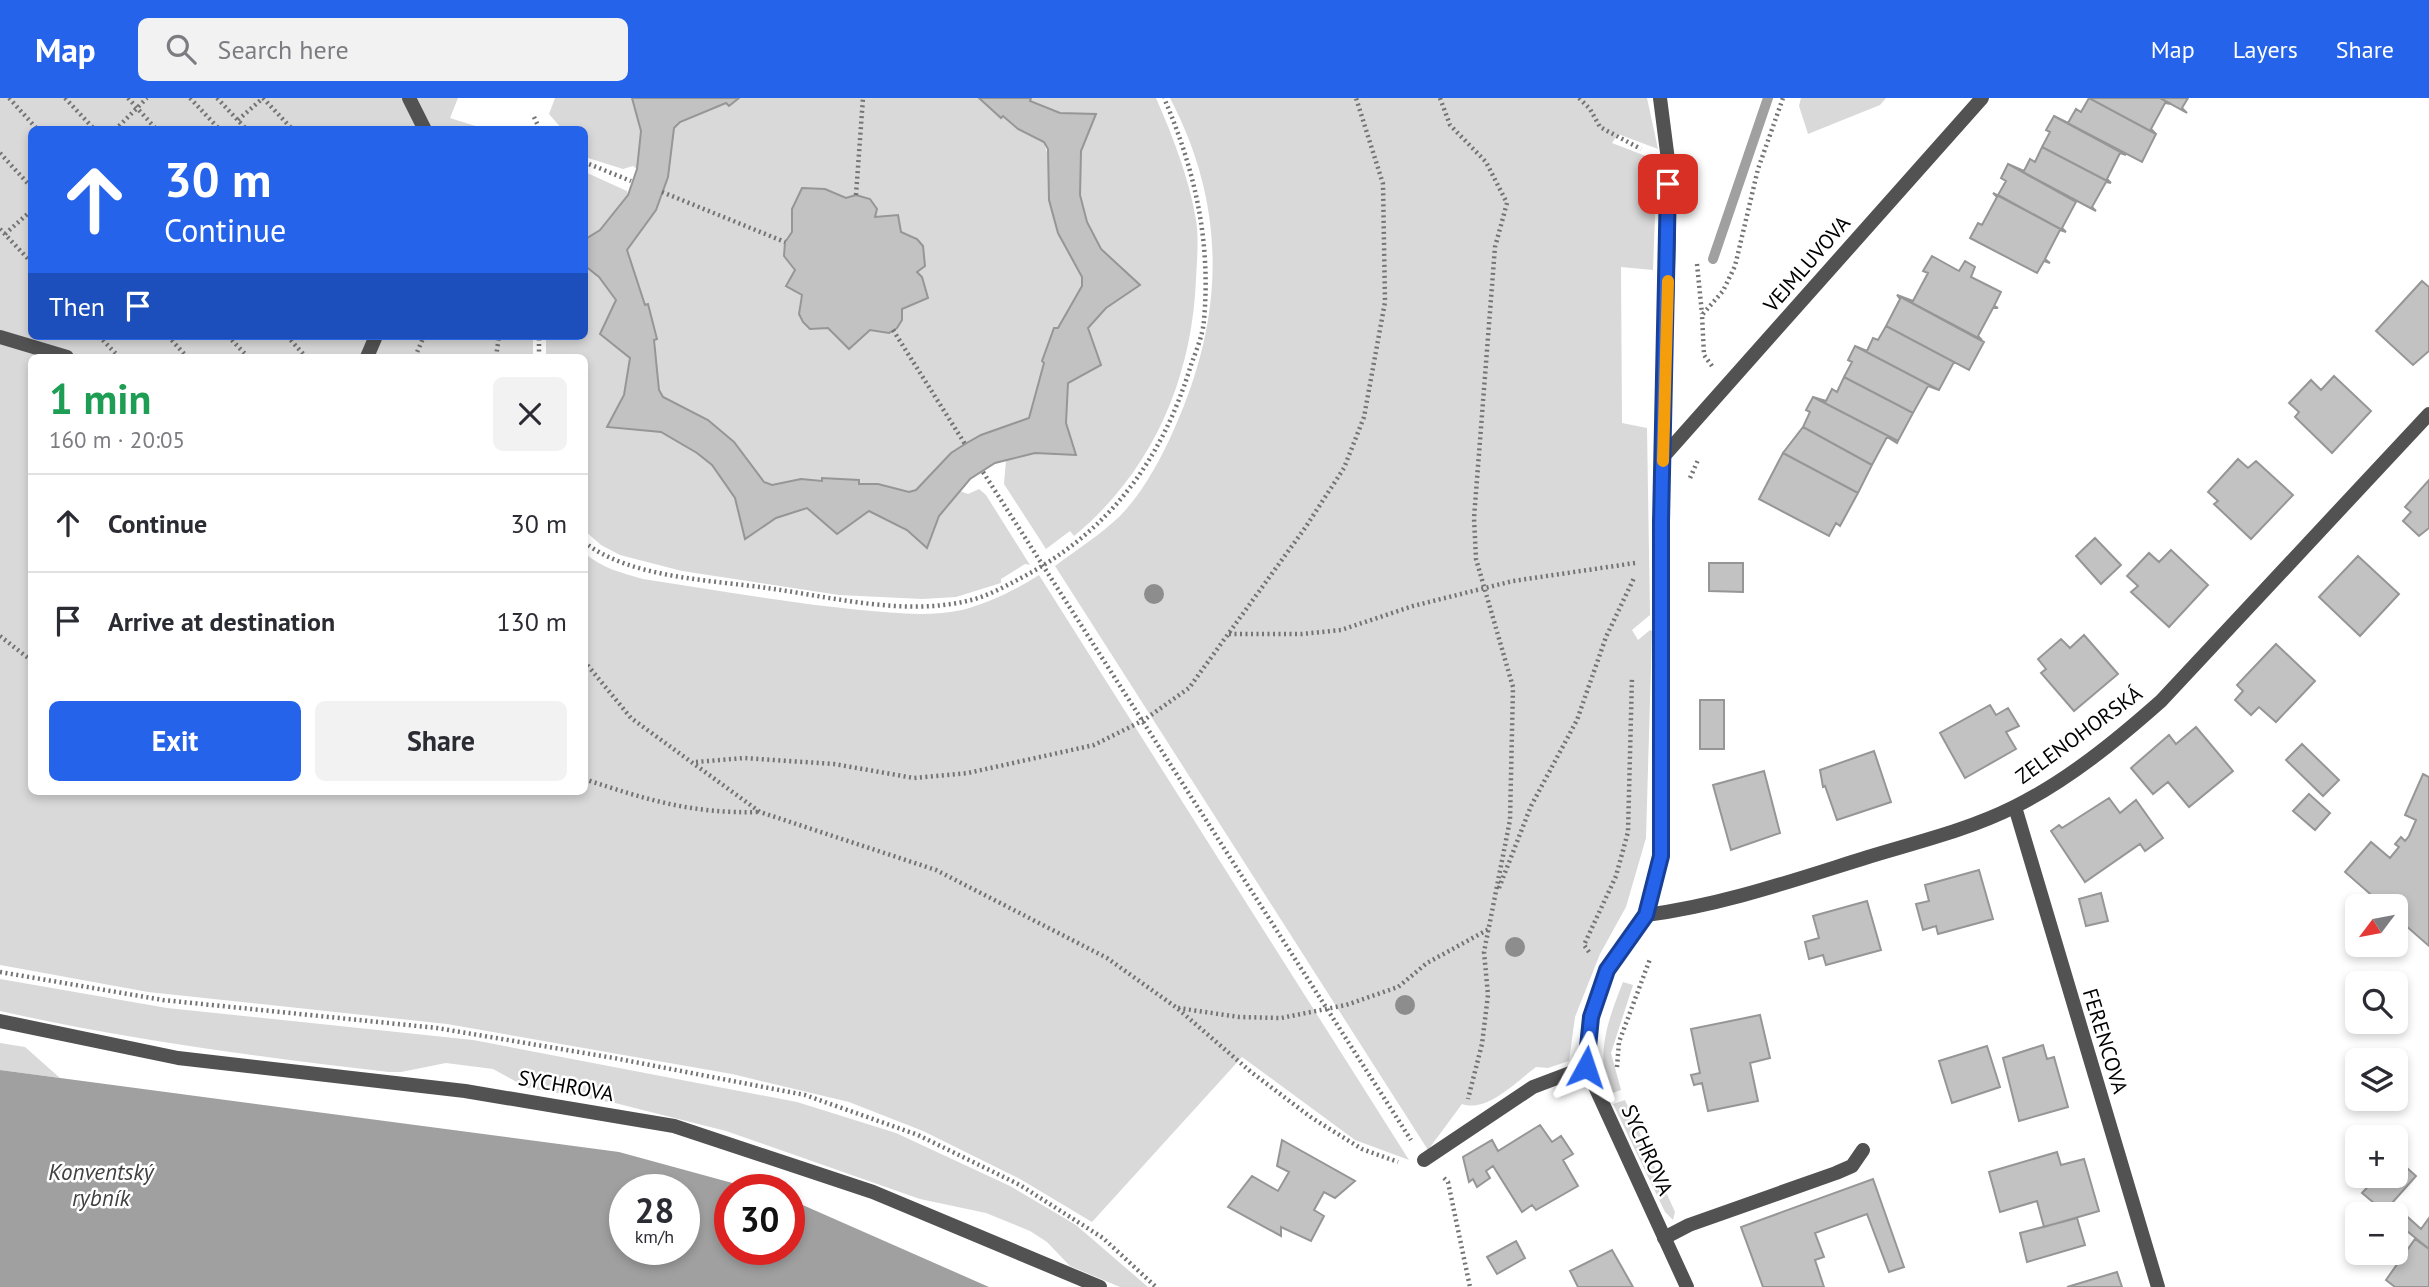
<!DOCTYPE html>
<meta charset="utf-8">
<style>
body{margin:0;font-family:"PT Sans",sans-serif;background:#f2f2f3;color:#2b2b33;height:100vh;display:flex;flex-direction:column;font-size:26px;white-space:nowrap}
*{box-sizing:border-box;margin:0}
p{font-size:23px;color:#7c7c81}
.icon{flex:none;width:38px;height:38px;fill:none;stroke:currentColor;stroke-width:2;stroke-linecap:round;stroke-linejoin:round}
.map{position:relative;flex:1;overflow:hidden}
.details{position:absolute;left:28px;top:256px;width:560px;height:441px;display:flex;flex-direction:column;background:#fff;border-radius:10px;box-shadow:0 4px 10px #0003}
.details>*{flex:none}
.guide{position:absolute;left:28px;top:28px;width:560px;height:214px;border-radius:10px;box-shadow:0 4px 10px #0003;background:#2563eb;color:#fff;overflow:hidden}
.needle{width:46px;rotate:238deg}
.tools{position:absolute;left:2345px;top:796px;display:grid;gap:14px}
.tools a{display:grid;place-items:center;width:63px;height:63px;border-radius:10px;background:#fff;box-shadow:0 4px 10px #0003;font-size:35px}
.speed{position:absolute;left:609px;top:1076px;display:flex;gap:14px;font-size:35px;font-weight:700;text-align:center}
.speed>*{display:grid;place-content:center;width:91px;height:91px;border-radius:50%;background:#fff;box-shadow:0 4px 10px #0003;line-height:1}
.speed small{font-size:18px;font-weight:400}
.speed .limit{border:10px solid #d22;background:#fff;color:#111}
.pin{position:absolute;display:grid;place-items:center;width:60px;height:60px;color:#fff;margin:-30px;border-radius:14px;box-shadow:0 4px 10px #0006}
.me{position:absolute;width:77px;margin:-38px;rotate:5deg;stroke-linejoin:round;filter:drop-shadow(0 0 5px #0008)}
.turn{display:flex;align-items:center;gap:24px;height:147px;padding:0 21px;font-size:32px}
.turn .icon{width:91px;height:91px;stroke-width:2.5}
.turn b{display:block;font-size:49px;line-height:60px}
.then{display:flex;align-items:center;height:66px;padding:0 21px;background:#0003;gap:14px;font-size:26px}
.round{display:grid;place-items:center;flex:none;width:74px;height:74px;border-radius:10px;background:#f2f2f3}
.overview{display:flex;align-items:center;justify-content:space-between;height:119px;padding:0 21px}
h1{font-size:42px;font-weight:800;line-height:52px;color:#1e9e55}
.button{display:flex;gap:14px;margin-top:auto;padding:14px 21px}
.button a{flex:1;height:80px;border-radius:10px;background:#2563eb;color:#fff;font-size:28px;font-weight:800;line-height:80px;text-align:center}
.button a+a{background:#f2f2f3;color:#2b2b33}
ul{padding:0;list-style:none}
li{display:flex;align-items:center;gap:21px;height:98px;padding:0 21px;border-top:2px solid #e1e1e2}
li div{flex:1}
li b{display:block;font-size:26px}
li em{font-style:normal}
header{display:flex;align-items:center;gap:42px;box-sizing:border-box;height:98px;padding:0 35px;background:#2563eb;color:#fff}
header strong{font-size:33px}
nav{display:flex;gap:38px;margin-inline-start:auto;font-size:24px}
.search{width:490px;height:63px;background:#f2f2f3;display:flex;align-items:center;gap:18px;box-sizing:border-box;padding:0 24px;border-radius:10px;color:#7c7c81;font-size:26px}
.map>svg:first-child{display:block}
.green{fill:#d9d9d9;fill-rule:evenodd}
.water{fill:#a0a0a0;fill-rule:evenodd}
.lines{fill:none;stroke-linecap:round;stroke-linejoin:round}
.stream{stroke:#a0a0a0;stroke-width:10}
.building{fill:#c2c2c2;stroke:#969696;stroke-width:2}
.path{stroke:#747474;stroke-width:4.5;stroke-dasharray:2 3.5;stroke-linecap:butt}
.service{stroke:#525252;stroke-width:14}
.minor{stroke:#525252;stroke-width:14}
.tree{fill:#8d8d8d}
.route-casing{stroke:#184099;stroke-width:18}
.route{stroke:#2563eb;stroke-width:12}
.slow{stroke:#f59e0b;stroke-width:12}
.labels{text-anchor:middle;stroke-width:5;stroke-linejoin:round;paint-order:stroke}
.street-label{font-size:21px;fill:#000;stroke:#fff}
.water-label{font-size:23px;font-style:italic;fill:#414141;stroke:#fff}
</style>
<header>
<strong>Map</strong>
<div class="search"><svg class="icon" aria-label="search" viewBox="0 0 24 24"><circle cx="10" cy="10" r="6"/><path d="M15 15l6 6"/></svg>Search here</div>
<nav><a>Map</a><a>Layers</a><a>Share</a></nav>
</header>
<div class="map">
<svg width="2429" height="1189" viewBox="0 0 2429 1189">
<rect width="100%" height="100%" fill="#fff"/>
<path class="green" d="M0,0H458L450,20L485,31L32,32V238H533V259H32V693H584L585,455C601,470 622,475 643,481C716,492 788,505 860,512C893,515 930,519 962,512C990,505 1015,492 1039,477L1409,1062L1355,1042L1242,959L1092,1124L1020,1081L923,1033L849,1004L732,976L447,926L148,894L0,867Z
M555,0H632L641,33L637,71L633,68L623,71L585,59L584,32L562,31L549,16Z
M739,0H979L1001,20L1003,18L1044,44L1082,179V188L1058,230H1054L1029,320L980,337L966,346L916,392C901,397 877,386 859,386V382L822,380V383C804,382 778,390 764,384L734,344L708,322L663,299L659,292L654,242L657,240L648,206L645,207L627,152L656,112L668,80L674,30L680,24L726,5L730,8ZM802,90L825,91L846,100L862,98L877,111L875,119L897,117L901,134C922,139 922,150 925,168L917,174L922,180L928,200L902,211C902,233 887,236 870,232L849,250L828,230L810,231C800,221 797,210 802,197L786,188L795,172L784,157L786,140L792,134L793,111Z
M1031,0H1156C1173,39 1189,80 1196,122C1199,141 1197,162 1196,181C1192,281 1152,374 1074,438L1070,433L1046,451L1004,386L1006,362L1035,355L1076,357L1066,325L1068,285L1101,267L1088,230L1106,210L1140,187L1101,151L1087,124L1080,97L1081,53L1095,16L1060,15L1030,3Z
M1170,0H1647L1658,51L1618,36L1612,45L1651,60L1657,66L1653,172L1621,169L1622,325L1647,330L1650,517L1632,532L1638,542L1650,532L1652,533L1646,740L1626,809L1600,856L1575,919L1569,963L1548,970L1536,969C1516,984 1487,1015 1462,1006L1428,1052L1055,468C1076,452 1100,437 1119,419C1143,395 1162,359 1175,329C1225,217 1227,109 1170,0Z
M1801,0H1886L1880,7L1808,36L1799,8Z
M585,74L627,93L628,97L600,132L585,142Z
M585,167L599,179L616,202L600,237L630,260L624,297L608,329L661,334L697,355L712,367L735,400L745,440L776,420L807,410C819,427 854,430 869,413L907,432L927,449L939,418L960,393L968,396L979,391L986,397L1030,467L1025,466L1001,481V485L956,499L922,501L839,497L682,473L620,457L601,447L585,433L584,259H546V238H584Z
M0,881L167,910L473,942L797,1004L896,1035L1010,1088L1076,1127L1148,1189H1120L1070,1168L1047,1144L1030,1133L986,1115L920,1101L726,1033L615,1005L528,990L493,971L446,965L401,974H389C258,959 129,942 0,913Z
M1623,884L1633,887L1611,955L1621,992L1607,997C1598,951 1606,927 1623,884Z
M0,945L25,949L60,980L0,972Z
M1625,1002L1675,1114L1673,1122L1665,1114L1613,1006Z"/>
<path class="water" d="M0,972L619,1054L758,1092H730V1152H789V1101L989,1189H0ZM625,1092H684V1152H625Z"/>
<g class="lines">
<path class="stream" d="M1713,161L1768,0"/>
</g>
<path class="building" d="M632,0H739L729,8L726,5L680,24L674,30L668,79L656,112L627,152L645,207L648,206L657,241L654,242L659,292L663,299L708,322L734,344L764,384L772,387L801,381L822,383V380L859,382V386H878L909,394L916,392L951,355L965,346L981,337L1029,320L1044,265L1042,263L1054,230H1058L1082,188V179L1058,135L1049,102L1048,51L1044,44L1018,31L1003,18L1001,20L979,0H1031L1030,3L1060,15L1096,16L1081,53L1080,97L1087,124L1101,151L1140,187L1106,210L1088,230L1101,267L1068,285L1066,325L1076,357L1035,355L995,365L970,381L939,418L927,450L907,432L869,413L837,436L807,410L776,420L745,441L735,400L712,367L697,355L661,334L607,329L624,297L630,260L600,236L616,202L599,179L584,167V142L600,132L628,97L637,71L641,33Z
M2089,0L2156,36L2142,64L2054,18L2068,25L2076,11L2081,14Z
M2089,0H2160L2171,6L2165,5L2151,31L2156,36Z
M2160,0H2188L2182,10L2187,15Z
M2054,18L2126,57L2120,55L2107,81L2111,85L2042,49L2050,34L2046,32Z
M2042,49L2111,85L2106,84L2092,109L2096,113L2008,66L2024,73L2030,61L2035,64Z
M2008,66L2076,104L2062,130L2066,134L1998,97L2006,83L2001,80Z
M802,90L825,91L846,100L856,97L870,101L877,111L875,119L898,117L901,134L917,141L923,148L925,168L917,174L922,179L928,200L902,211V222L897,230L889,235L870,232L849,251L828,230L810,231L803,224L799,216L802,197L786,188L795,172L784,158L785,144L792,134V111Z
M1993,95L2066,134L2060,132L2045,161L2050,165L2044,163L2037,175L1970,140L1978,125L1982,127L1997,99Z
M1932,158L1959,173L1965,163L1975,169L1971,179L2001,194L1994,208L1998,210H1993L1978,238L1982,242L1897,197L1913,203L1928,175L1923,173Z
M2422,183L2429,189V253L2413,267L2376,233Z
M1897,197L1984,244L1969,272L1886,228L1900,201Z
M1886,228L1954,264L1939,292L1855,248L1867,253L1873,240L1878,242Z
M1855,248L1939,292L1928,288L1913,315L1844,279L1852,264L1848,262Z
M2334,278L2371,313L2332,355L2295,319L2299,314L2289,305L2311,282L2321,292Z
M1844,279L1913,315L1898,343L1813,299L1826,303L1832,291L1837,294Z
M1813,299L1898,343L1897,345L1887,339L1872,367L1803,329L1810,314L1806,312Z
M1803,329L1872,367L1858,395L1783,355Z
M1783,355L1858,395L1840,428L1836,425L1829,438L1759,401Z
M2238,361L2248,370L2256,363L2293,397L2251,441L2214,406L2218,403L2208,394Z
M2429,382V430L2419,438L2403,423L2411,414L2405,409Z
M2095,440L2121,467L2101,486L2076,458Z
M2171,452L2208,487L2169,529L2131,494L2138,488L2127,478L2149,455L2159,464Z
M2358,458L2399,496L2360,538L2319,499Z
M1709,465H1743V494L1709,493Z
M2084,537L2118,576L2074,613L2041,575L2046,571L2038,561L2061,541L2070,550Z
M2276,546L2315,583L2276,624L2259,609L2251,617L2235,602L2243,593L2237,587Z
M1700,602H1724V651H1700Z
M1990,607L1996,617L2008,610L2019,628L2006,634L2016,651L1965,680L1940,635Z
M2196,629L2233,673L2189,709L2168,684L2153,696L2131,670L2169,637L2176,646Z
M2302,646L2339,682L2323,698L2286,662Z
M1874,653L1891,704L1837,722L1825,688L1823,689L1820,672Z
M1764,673L1780,735L1731,752L1713,687Z
M2423,676L2429,679V848L2396,819V808H2384L2345,774L2371,744L2390,760L2399,749L2395,746L2401,739L2405,743L2409,738L2416,722L2405,717Z
M2309,696L2330,715L2315,732L2293,713Z
M2109,700L2120,715L2136,702L2163,740L2145,753L2140,746L2085,784L2051,733L2059,727L2062,730Z
M1979,772L1993,821L1938,836L1936,828L1923,832L1916,806L1929,803L1925,787Z
M2101,795L2108,823L2086,828L2079,801Z
M1867,803L1881,852L1826,867L1823,857L1809,861L1805,844L1819,840L1813,818Z
M1760,917L1770,960L1750,965L1758,1003L1708,1013L1702,985L1694,987L1691,977L1700,975L1691,931Z
M2043,947L2047,961L2054,959L2068,1009L2019,1023L2003,960Z
M1987,948L2000,989L1952,1005L1939,963Z
M1540,1027L1552,1044L1561,1038L1573,1056L1563,1062L1578,1088L1536,1112L1532,1107L1522,1114L1493,1068L1486,1073L1490,1080L1477,1089L1473,1081L1469,1084L1463,1059L1492,1042L1498,1053Z
M1282,1042L1355,1083L1335,1100L1324,1094L1314,1112L1324,1118L1311,1143L1281,1129V1138L1228,1109L1252,1078L1278,1093L1289,1074L1277,1068Z
M2057,1054L2061,1067L2084,1061L2099,1113L2044,1129L2037,1103L2000,1114L1989,1074Z
M2396,1060L2416,1078L2392,1105L2421,1131L2429,1120V1151L2396,1124V1116H2387L2362,1095L2378,1078H2396Z
M1873,1081L1904,1169L1889,1174L1867,1116L1815,1135L1824,1159L1815,1162L1824,1189H1763L1741,1129Z
M2077,1120L2085,1147L2027,1164L2020,1135Z
M2415,1141L2429,1151V1189H2395L2386,1182Z
M1516,1143L1525,1160L1497,1176L1487,1159Z
M1612,1152L1633,1189H1578L1570,1173Z
M2117,1174L2122,1189H2067Z"/>
<g class="lines">
<path class="path" d="M9,0L38,32
M65,0L95,32
M128,0L157,32
M190,0L220,32
M217,0L247,32
M263,0L293,32
M1440,0L1450,27L1486,64L1507,105L1495,149L1474,420L1476,461L1513,589L1510,722L1484,854L1488,897L1482,946L1468,1001
M1579,0L1590,11L1600,29L1641,51
M534,19L540,32
M238,22L263,0
M115,32L147,0
M0,55L32,90
M584,64L631,83
M662,94L785,144
M856,97L863,0
M0,131L32,165
M5,136L32,112
M1697,166L1702,216
M893,232L965,346
M99,238L119,259
M168,238L187,259
M228,238L248,259
M287,238L306,259
M415,259L424,238
M496,259L499,238
M539,259V238
M1712,268L1704,257L1702,217L1723,193L1735,168L1758,71L1783,0
M983,374L1411,1042
M1690,380L1698,362
M584,444C629,480 712,482 767,490C832,499 903,518 967,503C986,499 1004,489 1021,480C1110,433 1162,362 1191,267C1196,253 1203,237 1204,222C1211,143 1195,72 1164,0
M1229,536H1302L1341,532L1413,508L1513,483L1635,465
M0,538L32,563
M584,563L631,620L760,714L936,772L1107,860L1177,910L1251,974L1312,1020L1362,1051L1398,1064
M696,664L744,660L834,666L914,680L968,675L1094,647L1144,622L1189,590L1305,430L1344,370L1364,319L1385,204L1383,86L1356,0
M584,681C648,702 692,716 760,714
M1499,790L1531,708L1577,622L1606,539L1634,480
M1589,854L1584,847L1616,778L1628,734L1632,579
M0,874L163,902L437,930L614,960L805,997L918,1037L1020,1087L1103,1140L1156,1189
M1178,910L1239,919L1281,920L1346,907L1398,889L1427,865L1489,831
M1617,969L1619,944L1650,861
M1444,1080L1448,1084L1470,1189"/>
<path class="service" d="M409,0L425,32
M0,239L67,259
M367,259L376,238
M1424,1062L1533,989L1586,969
M1664,1140L1689,1127L1836,1075L1852,1068L1863,1052"/>
<path class="minor" d="M1660,0L1668,62L1669,135L1661,424V758L1646,817L1607,872L1591,919L1586,969L1687,1189
M1663,359L1982,0
M2015,709L2158,1189
M1646,817C1723,807 1794,782 1868,759C1917,744 1968,732 2014,709C2067,683 2117,642 2161,603L2429,316
M0,923L178,960L465,993L674,1028L873,1094L1100,1189"/>
</g>
<g class="tree">
<circle cx="1154" cy="496" r="10"/>
<circle cx="1515" cy="849" r="10"/>
<circle cx="1405" cy="907" r="10"/>
</g>
<g class="lines">
<g class="route-casing">
<path id="route" d="M1586,969L1591,919L1607,872L1646,817L1661,758V424L1668,86"/>
</g>
<use href="#route" class="route"/>
<path class="slow" d="M1663,363L1668,183"/>
</g>
<g class="labels">
<g class="street-label">
<text transform="translate(1807 166) rotate(-49)" y="7">VEJMLUVOVA</text>
<text transform="translate(2079 637) rotate(-36)" y="7">ZELENOHORSKÁ</text>
<text transform="translate(2105 943) rotate(73)" y="7">FERENCOVA</text>
<text transform="translate(566 988) rotate(10)" y="7">SYCHROVA</text>
<text transform="translate(1647 1052) rotate(66)" y="7">SYCHROVA</text>
</g>
<g class="water-label">
<text x="101" y="1082">Konventský<tspan x="101" dy="26">rybník</tspan></text>
</g>
</g>
</svg>
<div class="tools">
<a><svg class="needle" viewBox="-14 -14 28 28"><path d="M0-13l5 13h-10z" fill="#e53935"/><path d="M0 13l5-13h-10z" fill="#7c7c81"/></svg></a>
<a><svg class="icon" aria-label="search" viewBox="0 0 24 24"><circle cx="10" cy="10" r="6"/><path d="M15 15l6 6"/></svg></a>
<a><svg class="icon" aria-label="layers" viewBox="0 0 24 24"><path d="M12 4l9 5-9 5-9-5zM3 14l9 5 9-5"/></svg></a>
<a>+</a>
<a>−</a>
</div>
<div class="speed"><div>28<small>km/h</small></div><div class="limit">30</div></div>
<div class="pin" style="left:1668px;top:86px;background:#d93025"><svg class="icon" aria-label="arrive" viewBox="0 0 24 24"><path d="M6 21V4h12l-3 4 3 4H6"/></svg></div>
<svg class="me" style="left:1586px;top:969px" viewBox="-20 -20 40 40"><path d="M0-17L14 15 0 8-14 15z" fill="#2563eb" stroke="#fff" stroke-width="4"/></svg>
<div class="guide">
<div class="turn"><svg class="icon" aria-label="ahead" viewBox="0 0 24 24"><path d="M12 20V5M6 11l6-6 6 6"/></svg><div><b>30 m</b>Continue</div></div>
<div class="then">Then<svg class="icon" aria-label="arrive" viewBox="0 0 24 24"><path d="M6 21V4h12l-3 4 3 4H6"/></svg></div>
</div>
<section class="details">
<div class="overview"><div><h1>1 min</h1><p>160 m · 20:05</p></div><a class="round"><svg class="icon" aria-label="close" viewBox="0 0 24 24"><path d="M6 6l12 12M18 6L6 18"/></svg></a></div>
<ul>
<li><svg class="icon" aria-label="ahead" viewBox="0 0 24 24"><path d="M12 20V5M6 11l6-6 6 6"/></svg><div><b>Continue</b></div><em>30 m</em></li>
<li><svg class="icon" aria-label="arrive" viewBox="0 0 24 24"><path d="M6 21V4h12l-3 4 3 4H6"/></svg><div><b>Arrive at destination</b></div><em>130 m</em></li>
</ul>
<div class="button"><a>Exit</a><a>Share</a></div>
</section>
</div>
